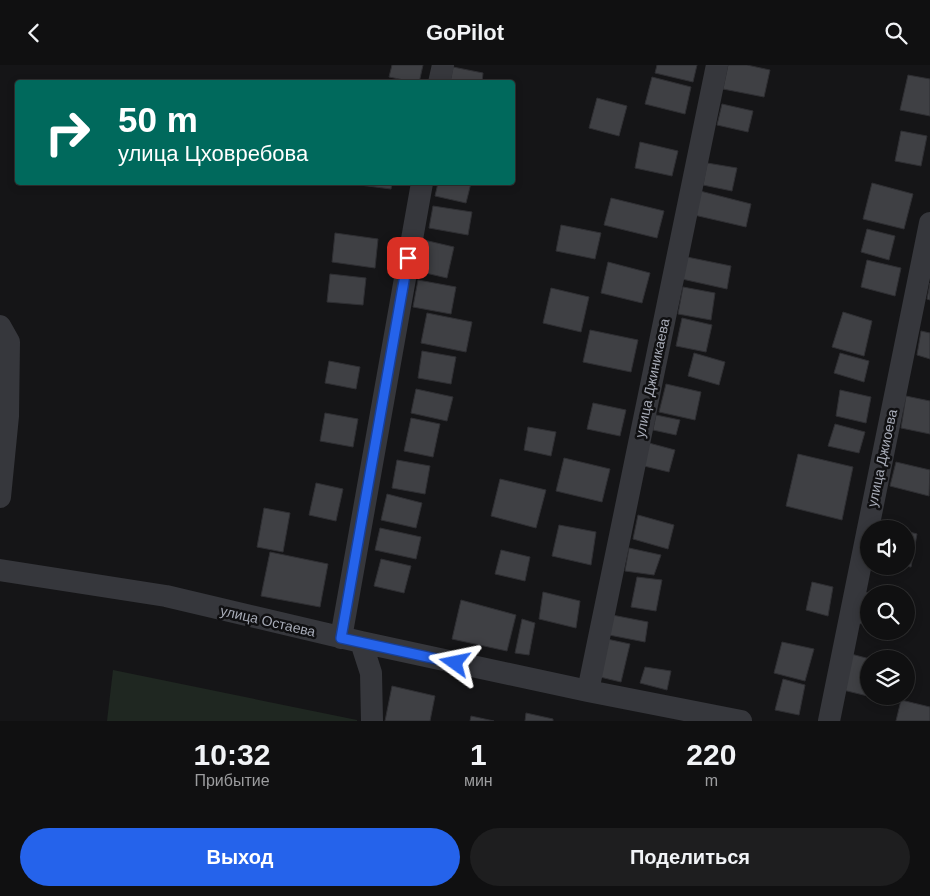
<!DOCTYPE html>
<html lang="ru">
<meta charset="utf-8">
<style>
body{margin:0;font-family:Arial,sans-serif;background:#1e1e1f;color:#f1f3f6;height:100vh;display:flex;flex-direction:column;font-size:19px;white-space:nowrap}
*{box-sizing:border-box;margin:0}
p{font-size:16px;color:#9c9d9f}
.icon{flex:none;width:28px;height:28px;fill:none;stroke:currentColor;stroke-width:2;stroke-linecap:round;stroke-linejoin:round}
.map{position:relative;height:656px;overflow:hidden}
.details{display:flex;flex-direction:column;background:#101011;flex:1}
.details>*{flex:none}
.guide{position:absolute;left:15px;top:15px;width:500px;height:105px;border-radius:5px;box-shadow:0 2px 8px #0003,0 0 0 1px #303031;background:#00695c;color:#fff;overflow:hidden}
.buttons{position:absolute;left:860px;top:455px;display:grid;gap:10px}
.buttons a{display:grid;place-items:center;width:55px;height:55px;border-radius:50%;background:#101011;box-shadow:0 2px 8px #0003,0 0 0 1px #303031;font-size:25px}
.pin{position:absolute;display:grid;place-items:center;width:42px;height:42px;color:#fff;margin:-21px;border-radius:10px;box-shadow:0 2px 8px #0006}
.me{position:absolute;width:55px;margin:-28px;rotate:282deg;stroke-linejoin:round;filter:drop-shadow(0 0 4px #0008)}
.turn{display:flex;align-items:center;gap:18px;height:105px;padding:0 20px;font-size:22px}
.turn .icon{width:65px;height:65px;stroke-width:2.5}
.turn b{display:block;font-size:35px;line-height:42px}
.eta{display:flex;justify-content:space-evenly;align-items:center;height:85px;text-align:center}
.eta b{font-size:30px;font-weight:700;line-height:35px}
.button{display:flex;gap:10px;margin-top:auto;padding:10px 20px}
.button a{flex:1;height:58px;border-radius:30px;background:#2563eb;color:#fff;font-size:20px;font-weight:700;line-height:58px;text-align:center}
.button a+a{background:#1e1e1f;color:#f1f3f6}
header{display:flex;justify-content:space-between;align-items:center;height:65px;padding:0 20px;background:#101011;font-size:22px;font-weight:700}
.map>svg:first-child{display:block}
.green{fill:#1f2721}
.building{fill:#3f4044;stroke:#2f2f33}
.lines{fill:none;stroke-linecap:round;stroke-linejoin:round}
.minor{stroke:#36373c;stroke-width:22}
.route-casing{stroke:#184099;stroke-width:12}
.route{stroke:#2563eb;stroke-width:9}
.labels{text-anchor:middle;stroke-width:5;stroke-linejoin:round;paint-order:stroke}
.street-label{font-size:14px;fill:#a7abb7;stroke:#101012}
</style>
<header><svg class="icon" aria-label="back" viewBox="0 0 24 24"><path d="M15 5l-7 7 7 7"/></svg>GoPilot<svg class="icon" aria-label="search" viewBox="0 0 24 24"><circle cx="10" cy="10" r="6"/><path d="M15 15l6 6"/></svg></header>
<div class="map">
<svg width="930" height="656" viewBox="0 0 930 656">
<rect width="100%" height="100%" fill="#151517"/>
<path class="green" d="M113,605L357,655V656H107Z"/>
<path class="building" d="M392,0H423L419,18L389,12Z
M657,0H697L693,17L655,8Z
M728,0H747L770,5L764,32L723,24Z
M453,2L483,8L482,18H450Z
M908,10L930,14V51L900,45Z
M652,12L691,22L685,49L645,39Z
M597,33L627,41L619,71L589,63Z
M722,39L753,46L748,67L717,60Z
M901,66L927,71L921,101L895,96Z
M640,77L678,86L672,111L635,103Z
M707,98L737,103L732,126L703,120Z
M344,118H392L391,124Z
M438,118H471L466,138L435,131Z
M872,118L913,129L904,164L863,154Z
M700,126L751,139L746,162L694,150Z
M611,133L664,146L657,173L604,160Z
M433,141L472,147L468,170L429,163Z
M561,160L601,168L595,194L556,186Z
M867,164L895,171L889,195L861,187Z
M335,168L378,174L375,203L332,197Z
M424,175L454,182L447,213L417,206Z
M687,192L731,201L727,224L682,214Z
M867,195L901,203L895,231L861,222Z
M608,197L650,208L642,238L601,228Z
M330,209L366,213L363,240L327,237Z
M418,215L456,222L451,249L413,242Z
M930,218V235L927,234Z
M683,222L715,228L711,255L678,249Z
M551,223L589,232L581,267L543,258Z
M843,247L872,256L864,291L832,282Z
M427,248L472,257L466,287L421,278Z
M682,253L712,260L706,287L676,281Z
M590,265L638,275L631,307L583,297Z
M921,266L930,268V294L917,290Z
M422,286L456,292L451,319L418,313Z
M694,288L725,297L719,320L688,311Z
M840,288L869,296L864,317L834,308Z
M329,296L360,302L356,324L325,318Z
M666,319L701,327L695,355L659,347Z
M416,324L453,332L447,356L411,348Z
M840,325L871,332L866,358L836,351Z
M906,331L930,336V369L901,363Z
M593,338L626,345L620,371L587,364Z
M325,348L358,354L353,382L320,376Z
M656,350L680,355L676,370L653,365Z
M411,353L440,359L433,392L404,386Z
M835,359L865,367L859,388L828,381Z
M528,362L556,367L551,391L524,385Z
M649,378L675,385L669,407L644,401Z
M798,389L853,402L842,455L786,441Z
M564,393L610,404L602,437L556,426Z
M397,395L430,401L425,429L392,423Z
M896,397L930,405L929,431L890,421Z
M500,414L546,425L536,463L491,451Z
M316,418L343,424L336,456L309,450Z
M387,429L422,438L416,463L381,455Z
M264,443L290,448L283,487L257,482Z
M638,450L674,460L668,484L633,474Z
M559,460L596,467L591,500L552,491Z
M880,460L895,464H879Z
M380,463L421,472L416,494L375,485Z
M906,466L917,469L911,502L906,501Z
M629,483L661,490L654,510L625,506Z
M501,485L530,492L525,516L495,509Z
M270,487L328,499L320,542L261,531Z
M381,494L411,501L404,528L374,521Z
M637,512L662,515L656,546L631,542Z
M812,517L833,522L828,551L806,545Z
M543,527L580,536L576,563L539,554Z
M864,527L874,529H869V560L857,558Z
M461,535L516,550L507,586L452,574Z
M612,550L648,557L645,577L609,570Z
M522,554L535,558L529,590L515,588Z
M607,574L630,579L621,617L600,612Z
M782,577L814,584L805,616L774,608Z
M851,589L870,594H869V631H881L880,634L843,625Z
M645,602L671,606L667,625L640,618Z
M783,614L805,620L799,650L775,645Z
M392,621L435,631L430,656H385Z
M901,635L930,642V656H896Z
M526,648L553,654V656H525Z
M471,651L494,656H470Z"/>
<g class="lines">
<path class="minor" d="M439,18L443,0
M0,261L9,277L8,351L0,432
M0,505L166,531L361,577L588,626L741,656
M341,573L422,118
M361,577L371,608L372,656
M588,626L717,0
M829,656L930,158"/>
</g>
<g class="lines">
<g class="route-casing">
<path id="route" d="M408,193L341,573L455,598"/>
</g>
<use href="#route" class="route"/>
</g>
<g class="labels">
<g class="street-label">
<text transform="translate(652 313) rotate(-78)" y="5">улица Джиникаева</text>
<text transform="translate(882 393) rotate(-78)" y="5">улица Джиоева</text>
<text transform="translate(268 556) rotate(13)" y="5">улица Остаева</text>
</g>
</g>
</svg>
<div class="buttons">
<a><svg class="icon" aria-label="sound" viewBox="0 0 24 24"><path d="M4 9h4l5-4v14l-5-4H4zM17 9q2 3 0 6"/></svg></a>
<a><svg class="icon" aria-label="search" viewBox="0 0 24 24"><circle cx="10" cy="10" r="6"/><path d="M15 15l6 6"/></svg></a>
<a><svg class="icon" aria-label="layers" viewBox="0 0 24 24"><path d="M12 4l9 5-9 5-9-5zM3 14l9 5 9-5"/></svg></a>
</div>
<div class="pin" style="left:408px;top:193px;background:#d93025"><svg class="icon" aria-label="arrive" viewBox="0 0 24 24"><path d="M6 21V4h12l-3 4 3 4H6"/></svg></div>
<svg class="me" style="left:455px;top:598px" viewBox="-20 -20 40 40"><path d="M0-17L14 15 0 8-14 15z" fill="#2563eb" stroke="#fff" stroke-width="4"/></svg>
<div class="guide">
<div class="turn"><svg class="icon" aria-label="right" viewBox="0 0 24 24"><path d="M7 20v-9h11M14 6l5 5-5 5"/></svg><div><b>50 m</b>улица Цховребова</div></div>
</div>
</div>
<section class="details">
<div class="eta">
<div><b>10:32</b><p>Прибытие</p></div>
<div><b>1</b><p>мин</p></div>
<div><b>220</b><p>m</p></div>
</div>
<div class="button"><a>Выход</a><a>Поделиться</a></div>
</section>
